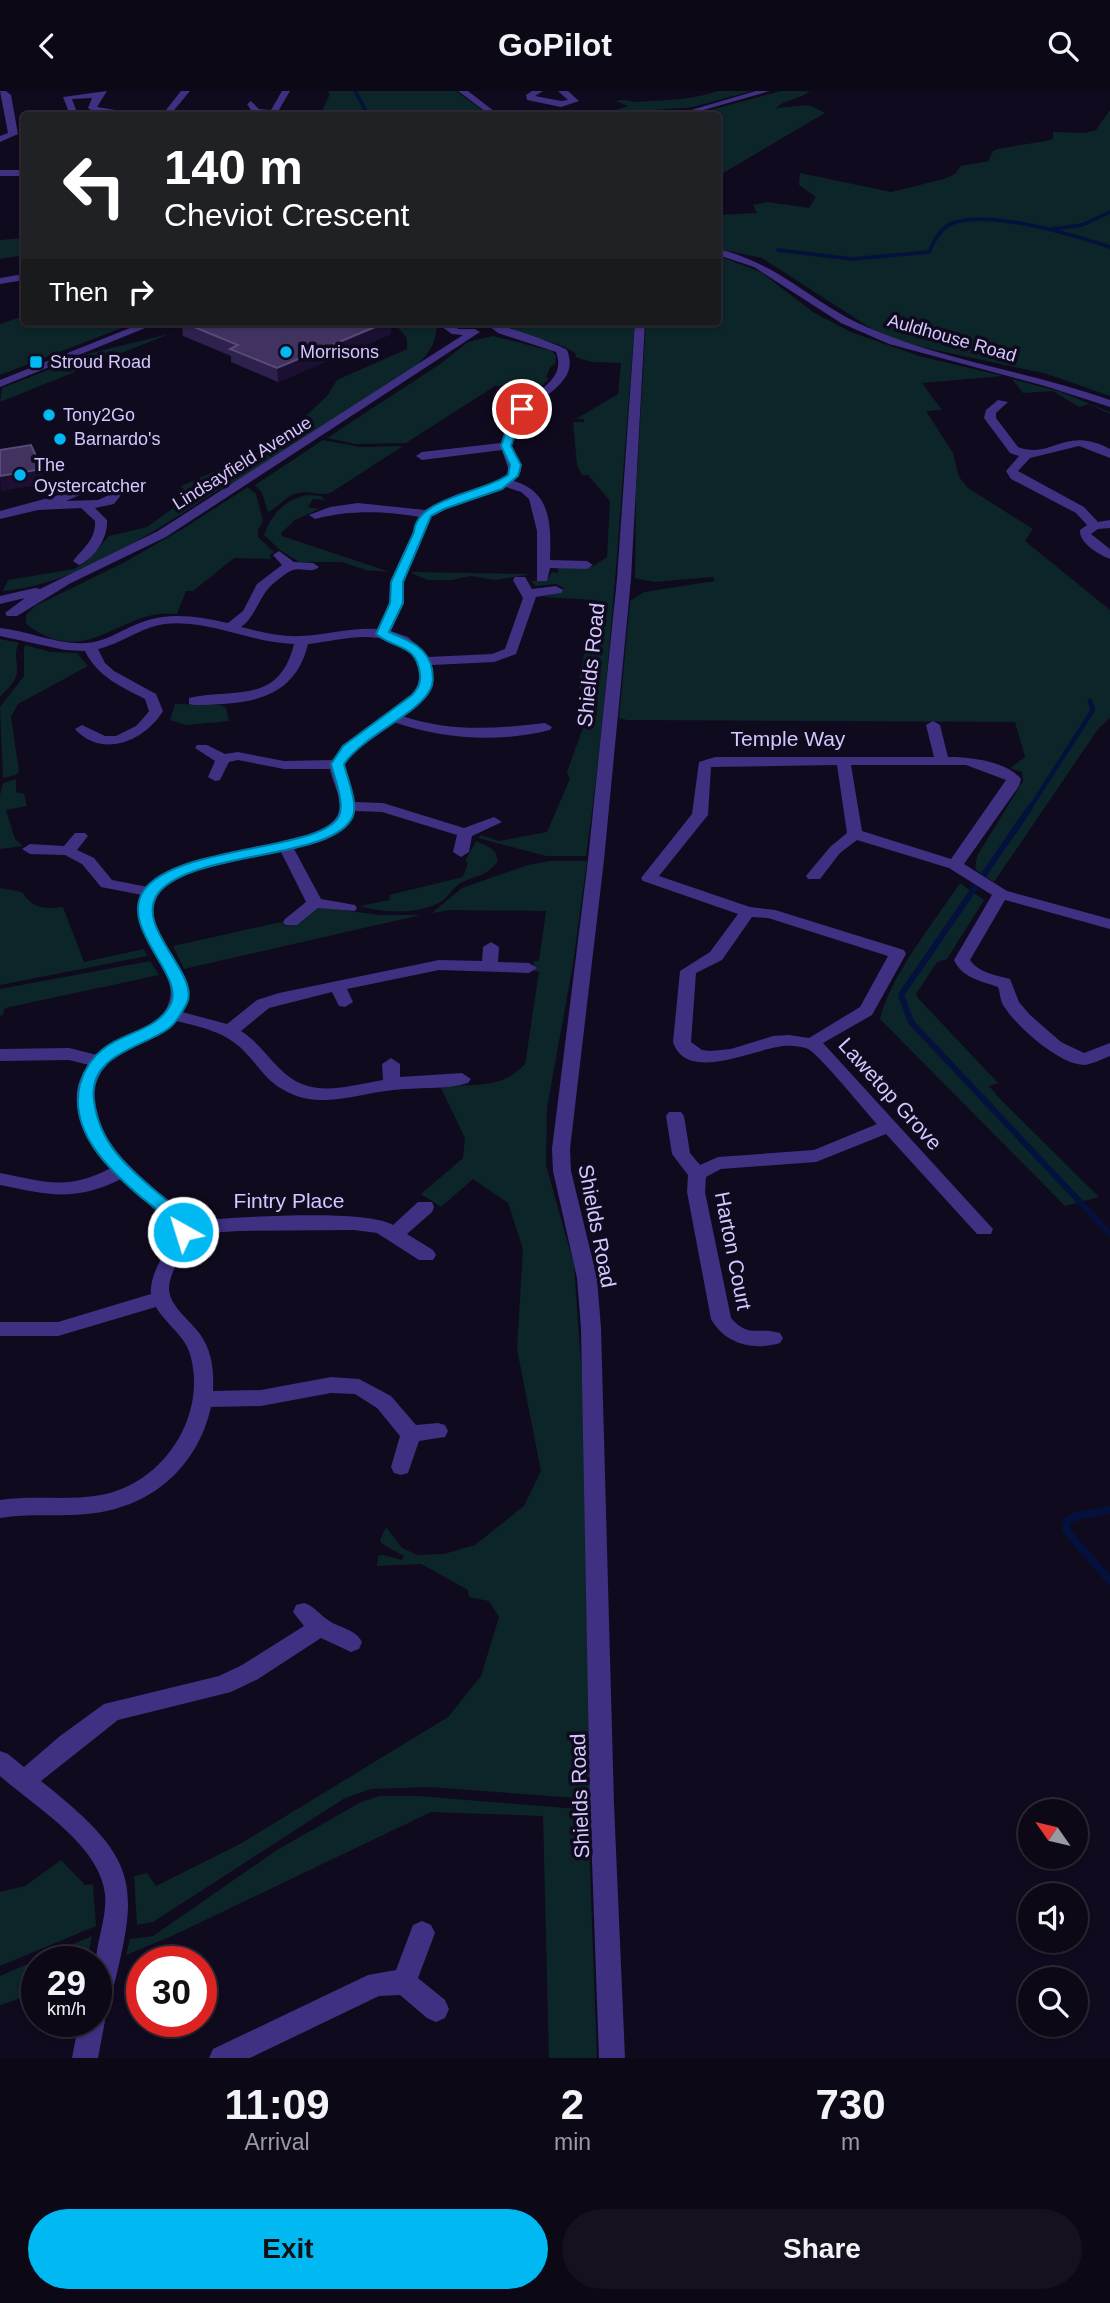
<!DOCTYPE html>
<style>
body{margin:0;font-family:Arial,sans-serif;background:#15111f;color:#f1f3f6;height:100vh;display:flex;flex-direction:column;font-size:26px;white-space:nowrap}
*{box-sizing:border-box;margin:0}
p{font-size:23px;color:#9a9aa1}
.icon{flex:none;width:38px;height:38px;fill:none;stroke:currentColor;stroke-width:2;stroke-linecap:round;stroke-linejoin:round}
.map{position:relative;height:1967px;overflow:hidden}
.sheet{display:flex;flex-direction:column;background:#0c0816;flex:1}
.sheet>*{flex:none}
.guide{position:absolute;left:21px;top:21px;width:700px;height:214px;border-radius:7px;box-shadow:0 2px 5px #0004,0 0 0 2px #2c2935;background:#202124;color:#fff;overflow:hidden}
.needle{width:46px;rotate:304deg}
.fabs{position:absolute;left:1018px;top:1708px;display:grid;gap:14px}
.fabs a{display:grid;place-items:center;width:70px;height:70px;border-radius:50%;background:#0c0816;box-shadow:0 2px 5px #0004,0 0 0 2px #2c2935;font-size:35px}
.speed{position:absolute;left:21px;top:1855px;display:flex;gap:14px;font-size:35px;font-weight:700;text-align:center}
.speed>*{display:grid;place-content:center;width:91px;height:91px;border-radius:50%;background:#0c0816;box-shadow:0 2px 5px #0004,0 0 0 2px #2c2935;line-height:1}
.speed small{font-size:18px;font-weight:400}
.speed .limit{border:10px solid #d22;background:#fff;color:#111}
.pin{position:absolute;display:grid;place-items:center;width:60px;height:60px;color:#fff;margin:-30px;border:4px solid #fff;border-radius:50%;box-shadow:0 2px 7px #0007}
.me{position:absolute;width:77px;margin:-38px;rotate:321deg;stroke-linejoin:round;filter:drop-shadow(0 0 5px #0008)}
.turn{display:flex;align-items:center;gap:24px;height:147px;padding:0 28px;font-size:32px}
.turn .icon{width:91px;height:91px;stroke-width:2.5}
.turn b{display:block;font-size:49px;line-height:60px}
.then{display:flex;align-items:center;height:66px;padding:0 28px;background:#0003;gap:14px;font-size:26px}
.eta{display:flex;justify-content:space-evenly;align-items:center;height:119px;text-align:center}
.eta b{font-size:42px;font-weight:700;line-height:49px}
.primary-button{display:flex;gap:14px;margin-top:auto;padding:14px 28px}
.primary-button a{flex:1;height:80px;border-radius:42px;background:#00b8f2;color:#111;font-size:28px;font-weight:700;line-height:80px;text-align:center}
.primary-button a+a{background:#15111f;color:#f1f3f6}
header{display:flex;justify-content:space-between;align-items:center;height:91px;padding:0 28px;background:#0c0816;font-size:32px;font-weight:700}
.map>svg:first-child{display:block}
.green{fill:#0c2528}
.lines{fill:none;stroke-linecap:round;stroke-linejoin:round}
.stream-far3{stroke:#04113c;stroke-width:3.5}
.stream-far2{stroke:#04113c;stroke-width:4.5}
.stream-far1{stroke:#04113c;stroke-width:6}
.stream{stroke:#04113c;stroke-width:8}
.minor{fill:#3f3081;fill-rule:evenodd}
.wall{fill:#2f214d}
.shaded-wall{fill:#1b1032}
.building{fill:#413260;stroke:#584a79;stroke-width:2}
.route{fill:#00b8f2;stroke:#00789d;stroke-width:2}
.poi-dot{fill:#00b8f2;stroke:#100a1e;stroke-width:2.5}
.labels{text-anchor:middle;stroke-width:7;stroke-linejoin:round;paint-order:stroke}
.far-street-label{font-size:18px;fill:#d5c7ff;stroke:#100a1e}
.far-poi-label{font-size:18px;fill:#d5c7ff;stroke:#100a1e;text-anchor:start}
.street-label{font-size:21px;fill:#d5c7ff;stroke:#100a1e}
</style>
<header><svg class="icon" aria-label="back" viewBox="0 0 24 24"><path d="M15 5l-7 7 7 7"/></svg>GoPilot<svg class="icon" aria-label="search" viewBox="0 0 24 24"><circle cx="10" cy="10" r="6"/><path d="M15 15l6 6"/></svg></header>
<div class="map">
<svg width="1110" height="1967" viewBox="0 0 1110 1967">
<rect width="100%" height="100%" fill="#100a1e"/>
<path class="green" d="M328,0H456L489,24H320L330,3Z
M718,0H752L693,16L643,20L637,24H599L628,15L616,10C626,7 629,11 638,11C663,9 693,9 718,0Z
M781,0H810C799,9 785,8 776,17L809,14L825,22L718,85V24H692Z
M1110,19V305L1047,283L889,249L762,167L718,158V124L757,122L753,114L768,111L809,117L816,106L799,94L800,82L891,101L944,88L955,83L961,75L989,70C989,69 992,61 993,60C997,56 1043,52 1053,48V41L1085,42L1096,39Z
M24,147V164L0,168V149Z
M718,165L761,181L813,221L851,241L919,265L1003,285L922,292L942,319L926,320L953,362L959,386L968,397L1033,438L1025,450L1110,519V627L1098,638L994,791L975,778L977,765L1023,690L1022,681L1010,677L1025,666L1015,631L627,629L619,627L630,510L644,501L715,490L713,486L655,491L635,487L636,400L646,231H718Z
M24,225V231H137L0,284V233Z
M393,231H436C439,252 425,267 410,281L230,394L217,400C154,440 79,493 3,500L8,489L74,478L88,469L109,445L147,436L183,410L186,402L181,395L261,360L309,322L328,304L337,289L407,258V247Z
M506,231H635C620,409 611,588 586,765H546L478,747L481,744L499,750L547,741L570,688L567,681L592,612L578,595L595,509L542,506L559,502L564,497L556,493L536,495L531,490L547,489L552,481L558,482V476H592L607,466L610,410L588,384H582L577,374L573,331H584V328H576L618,303L621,272L592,271L575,266L576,263C557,247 517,248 506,231Z
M169,243L0,311L2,297L91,262Z
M493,245L552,260L556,265L555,273L551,275L546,286L549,288L538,298L523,294L495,295L406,352L355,353L327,347L440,273L468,251Z
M1012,288L1061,301L1110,321V323L1089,313L1079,316L1053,300L1023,302Z
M323,349L360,356L403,355L332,401C322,406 309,399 298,402C285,405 279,416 268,421L262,402L255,394Z
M248,396L256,403L263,430L258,439V446L274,461L270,464L271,468L234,467L193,500H186L177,523C119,516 89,581 26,533V524L35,515L125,471L184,437Z
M308,404L321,405L325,409L313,408L308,416L319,418L295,429L281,442L282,445L390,481L366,479L342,471H299L280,459L264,444C271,424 286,407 308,404Z
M411,482L412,481L532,483L495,489L471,485L452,489H428Z
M0,548L19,552C13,563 18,570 17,581C16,591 6,599 0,606Z
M26,554L50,561L77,562L88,575L18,613L11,626L19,680L16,684L3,687L0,616L24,585V556Z
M175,613L220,614L226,617L229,630L186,634L170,629Z
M16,688V701L24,703L27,715L6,719L15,748L23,755L0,758V704L3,692Z
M476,750C487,755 496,757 498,770C484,787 480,783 462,791C453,796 449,805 442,810C420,824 384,822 360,815L390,809L389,804L463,786L468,772L465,770Z
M549,770H587L573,873L547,1017L546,1074L574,1174L586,1343L592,1699L575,1707L430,1696L371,1698L345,1707L153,1831L137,1834L134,1785L147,1782L156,1795L240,1753L448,1626L481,1585L499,1526L489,1510L469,1506L468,1499L421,1473L377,1475L378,1465L383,1464L402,1469L404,1465L382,1453L380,1449L386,1436L402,1457L418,1464L444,1463L475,1454L524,1415L541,1380L517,1258L523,1158L508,1112L473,1088L441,1116L421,1103L463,1067L465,1047L440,995C471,993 502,999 525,973L539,881L533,880L534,870H539L546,820L450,819L432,822L462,797L528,774Z
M960,792L984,809L947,868L937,871L916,903L918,907L998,992L989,995L1000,1008L1099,1106L1065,1115L880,928C890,885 935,830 960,792Z
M0,797L22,801C33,818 44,818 63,816L84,871L144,858L147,865L0,894Z
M319,816L380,824H421L184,878L173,855L281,831L285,835L299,832Z
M150,870L159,884L5,917L3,924L0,925V898Z
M380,1705H418L578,1718L585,1720L588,1725L597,1967H549L543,1725L431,1721L174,1844L126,1864L130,1848L153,1845L277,1759L361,1711Z
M61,1769L85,1794L93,1793L96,1835L0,1875V1801L25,1795Z
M92,1845L87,1871H37V1902L0,1914V1885Z"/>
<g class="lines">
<path class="stream-far3" d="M355,0L368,24
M1052,138L1082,134L1110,121
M778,159L852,168L929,161C934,150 941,136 953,132C990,119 1073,144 1110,156"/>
<path class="stream-far2" d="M1028,720L1093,619L1090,610"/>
<path class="stream-far1" d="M1029,718L901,904L911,931L1110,1143"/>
<path class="stream" d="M1110,1419L1077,1425L1066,1430V1439L1110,1490"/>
<path class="minor" d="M0,0H6L11,4L18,43L0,51V45L8,42Z
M107,0L97,16L146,24H99L88,17L92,7L72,8L78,24H70L63,6Z
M181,0H190L170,24H162Z
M282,0H290L276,24L253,22L247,13L251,10L259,18L271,19Z
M458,0H468L499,24H490Z
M532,0H543L535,5L561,10L568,9L558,0H568L579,10L561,16L527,9L526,4Z
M756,0H770L686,24H674Z
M0,79H24V85H0Z
M718,158C783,174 812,213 869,237C946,270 1031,281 1110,309V316L1045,295L889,253L841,232L754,176L718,164Z
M24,183V189L0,193V187Z
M145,231H160L0,296V289Z
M442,231H452L458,238H475L480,241L166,446L71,492L17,525H7L5,522L25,507L0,513V505L35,497L40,498L158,440L463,244L452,243L442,236Z
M484,231C495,231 558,253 567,259C584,301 517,306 512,353C512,361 518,373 521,380L514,390C552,401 551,435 550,469L587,470L593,474L587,478L550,477L547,490H537V440L529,408L521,401L506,396L463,410L432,425L404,491V512L391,540L408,546L428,566L492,563L505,558L523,507L513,489L515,486H525L532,498L556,495L563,499L561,502L536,506L516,563L494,571L432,574C435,600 422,610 402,625C449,641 496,638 545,632L552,636L550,639C499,652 443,648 393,631L352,661L344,673L354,711L383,712L464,737L494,726L502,731L472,745L469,761L461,766L453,761L457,744L382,721L354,720C346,746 318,752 294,758L321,808L355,814L357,817L355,820L318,817L297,834H285L283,831L285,828L306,811L281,761C247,768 161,774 154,816C151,834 164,851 173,866C183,884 191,900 182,921L227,933L257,909L279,902L439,869L482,870L483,856L491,851L499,856L498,871L529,872L537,877L529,882L439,879L347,898L353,911L345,916L339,915L332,901L269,917L241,940C257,950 267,965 280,978C310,1009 347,995 383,989L382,973L391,967L400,973V986L462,982L471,988L468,992C445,999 417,996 393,999C355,1003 318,1020 282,998C266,989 257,973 244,960C226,941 201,936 176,930C160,949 133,949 115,965C53,1022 142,1088 185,1123L188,1130C228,1127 363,1117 393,1134L418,1111H432L434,1116L432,1121L407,1143L433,1159L436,1164L433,1169H419L377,1142L354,1139L238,1140L192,1143C186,1161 169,1179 169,1198C170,1216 190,1229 200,1243C212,1260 214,1279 213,1300L261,1299L331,1286L359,1288L391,1305L416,1334L438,1332L445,1334L448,1340L445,1346L419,1350L408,1382L401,1384L394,1382L391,1376L400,1345L377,1317L355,1303L331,1302L261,1315L211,1316C197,1378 149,1418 86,1423C57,1426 29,1422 0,1427V1409C34,1404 68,1410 101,1404C163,1393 208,1325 190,1263C185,1245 165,1232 156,1216L58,1245H0V1231H58L151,1203C149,1179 170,1160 174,1137L121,1088C75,1111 48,1104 0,1094V1082C46,1091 67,1100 111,1077C88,1049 60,1008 89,974L69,969L0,970V958L69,957L97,964C116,941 160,943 169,911C180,875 128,848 142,804L101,796L82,773L65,764L30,763L22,758L30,753L64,755L75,742H85L88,745L77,759L94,767L112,789L148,796C159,785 170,778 184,773C215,761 332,754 339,720C342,706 332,691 330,678H284L238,669L229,671L220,689L215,690L208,686L215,670L195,657L197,654H207L225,663L238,661L284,670L333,669L342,655L412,604C419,595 421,584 418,573C416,568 412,564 408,560C379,536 342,549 308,553C294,611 246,613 194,614L189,613V607C235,597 279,614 294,553C250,552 209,528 165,533C141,536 121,553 98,558L105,572L114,580L156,603L163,620C145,650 102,668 75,638L82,634L105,645H116L136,635L146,624L149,620L145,608C120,595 98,586 85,560L65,559L0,545V537C29,540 57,554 86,552C105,551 120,540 137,533C168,520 197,525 228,532L243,520L257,493L282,474L273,464L279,460L294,471L313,472L319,476C311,483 303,476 293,479C287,481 279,488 274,492C259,504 257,524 241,536C261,541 281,546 301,545C327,544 352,536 378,538L390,512V491L420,426C383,420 351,419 315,428L309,424L330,416L358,412L425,419L455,404L502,389L509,380L502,359L422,369L416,365L422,361L501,352C504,342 507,328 514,320C530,302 568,291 556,261L498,242Z
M635,231H645L631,488L604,769L570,1058L571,1080L597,1187L601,1237L614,1713L625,1967H599L590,1713L581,1237L577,1187L553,1080L552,1058L588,769L617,488Z
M998,309L1008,311L996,322V327L1018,356C1053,369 1064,334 1110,358V367L1079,355L1030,367L1018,380L1084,416L1098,431L1110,429V437L1098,438L1091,443L1110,458V468C1098,463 1079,452 1080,439L1087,434L1076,422L1011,388L1006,380L1019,365L1010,362L984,327L986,319Z
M87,392L115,395L121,404L114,413L95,417L107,429C108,447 95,467 79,474L73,470C83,457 96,449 95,430L81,417L38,419L0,428V420L70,401ZM89,400L109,404L98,409L66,410Z
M933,630L940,634L948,666C971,666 1006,670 1021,688L1019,695L964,773L1007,800L1110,828V838L1005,809L970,869C979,882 996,884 1010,888L1019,911L1030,924L1061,951L1084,962L1110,952V965C1102,968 1093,973 1084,974C1059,974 1013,933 1002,912C1000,907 1000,901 998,896C981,890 962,887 954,869L992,804L949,777L857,749L840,762L820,788H808L806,785L830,756L847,742L837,674L711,676L708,724L659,785L750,816L775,819L904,859L906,863L872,924L823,952L993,1138L991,1143H977L886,1043L816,1071L721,1078L706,1086L705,1101L731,1227C749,1248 759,1235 780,1242L783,1247L780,1252C753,1260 725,1253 711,1228L687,1101L688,1084L672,1063L666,1025L669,1021H681L684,1025L690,1062L700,1074L718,1066L814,1059L877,1033C865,1020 819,963 808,958C804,956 796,955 792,955C762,952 688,996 673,951L680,880L710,861L738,823L643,790L641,787L692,723L699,671L715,666H934L926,634ZM851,674H966L1006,689L951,768L862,740ZM752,826L768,827L888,865L860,916L809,947L789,944L773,945L731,958L710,960L702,959L691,951L696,882L722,869Z
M304,1512C314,1515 319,1523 328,1529C339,1537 356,1538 362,1551L359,1558L351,1561L321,1547L258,1588L231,1601L118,1629L41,1690C143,1771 140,1793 109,1914L102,1924L105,1930L98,1967H72L79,1930H96C96,1910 94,1885 96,1867C98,1846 107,1825 105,1803C100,1754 34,1715 0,1685V1660L8,1663L24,1676L60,1645L104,1613L219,1585L242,1574L304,1535L293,1521L296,1514Z
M422,1830L431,1834L435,1842L418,1887L445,1909L449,1918L445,1927L436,1931L427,1927L400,1904L379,1905L250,1967H209L213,1958L368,1884L396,1879L413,1834Z"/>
</g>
<path class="wall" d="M182,231L391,243L278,291L231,271V265L183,245Z"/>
<path class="shaded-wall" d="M387,231H391V243L278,291L277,277Z
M42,378L44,393L1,400L0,385Z"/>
<path class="building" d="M182,231H387L277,277L230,258L238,254Z
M31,354L42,378L0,385V359Z"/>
<path class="route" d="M518,316L527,318L522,324L511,355L521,374L518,385L502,398L444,418L431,425L403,491V512L389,541C408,549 428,556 432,578C433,586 434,592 430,599C417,624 364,644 344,673C347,687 358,711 353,725C335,769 197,759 160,800C130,833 201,883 187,912C183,920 175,933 168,938C141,957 88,964 94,1009C99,1052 127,1076 158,1102C173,1114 185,1123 192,1141L183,1147L177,1145C174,1141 173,1135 170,1131C163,1122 151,1114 142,1107C109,1079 68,1040 80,993C84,979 91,967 103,958C125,940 158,940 171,912C184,884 118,836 144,799C176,754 322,760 339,725C345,712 334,686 331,673L343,655L412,604C418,597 421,593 420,583C416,552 395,559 376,543L390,512L391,491L414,441C416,407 482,402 508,384L510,374L501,355L512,323Z"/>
<g class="poi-dot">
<circle cx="286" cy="261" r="7"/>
<rect x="29" y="264" width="14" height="14" rx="3.5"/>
<circle cx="49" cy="324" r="7"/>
<circle cx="60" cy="348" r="7"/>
<circle cx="20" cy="384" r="7"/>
</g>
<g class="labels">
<g class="far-street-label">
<text transform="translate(952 247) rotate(16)" y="6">Auldhouse Road</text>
<text transform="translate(242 372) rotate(-32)" y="6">Lindsayfield Avenue</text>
</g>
<g class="far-poi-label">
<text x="300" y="267">Morrisons</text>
<text x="50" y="277">Stroud Road</text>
<text x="63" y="330">Tony2Go</text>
<text x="74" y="354">Barnardo's</text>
<text x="34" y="380">The<tspan x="34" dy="21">Oystercatcher</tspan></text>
</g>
<g class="street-label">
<text transform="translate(591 574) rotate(-84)" y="7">Shields Road</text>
<text x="788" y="655">Temple Way</text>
<text transform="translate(890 1003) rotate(48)" y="7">Lawetop Grove</text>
<text x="289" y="1117">Fintry Place</text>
<text transform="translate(597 1135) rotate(79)" y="7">Shields Road</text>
<text transform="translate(733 1160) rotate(79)" y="7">Harton Court</text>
<text transform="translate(580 1705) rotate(-92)" y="7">Shields Road</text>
</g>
</g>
</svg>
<div class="fabs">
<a><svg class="needle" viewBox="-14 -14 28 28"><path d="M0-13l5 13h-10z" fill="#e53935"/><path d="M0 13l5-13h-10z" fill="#9a9aa1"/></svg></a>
<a><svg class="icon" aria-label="sound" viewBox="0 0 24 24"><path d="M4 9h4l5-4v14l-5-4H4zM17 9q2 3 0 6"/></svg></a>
<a><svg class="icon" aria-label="search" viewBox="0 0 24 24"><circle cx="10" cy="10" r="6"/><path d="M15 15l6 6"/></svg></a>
</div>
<div class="speed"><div>29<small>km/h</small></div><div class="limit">30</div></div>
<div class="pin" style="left:522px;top:318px;background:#d93025"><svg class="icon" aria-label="arrive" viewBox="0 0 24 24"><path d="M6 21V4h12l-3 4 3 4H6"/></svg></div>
<svg class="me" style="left:183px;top:1141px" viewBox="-20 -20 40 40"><circle r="17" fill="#00b8f2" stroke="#fff" stroke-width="3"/><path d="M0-11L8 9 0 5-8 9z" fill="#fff"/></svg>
<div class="guide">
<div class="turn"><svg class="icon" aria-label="left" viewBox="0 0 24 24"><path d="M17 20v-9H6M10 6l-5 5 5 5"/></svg><div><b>140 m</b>Cheviot Crescent</div></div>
<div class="then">Then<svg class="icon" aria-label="right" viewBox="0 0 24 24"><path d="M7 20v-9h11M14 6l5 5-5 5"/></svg></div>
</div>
</div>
<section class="sheet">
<div class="eta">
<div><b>11:09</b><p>Arrival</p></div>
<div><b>2</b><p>min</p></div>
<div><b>730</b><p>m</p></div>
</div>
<div class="primary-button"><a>Exit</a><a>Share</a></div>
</section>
